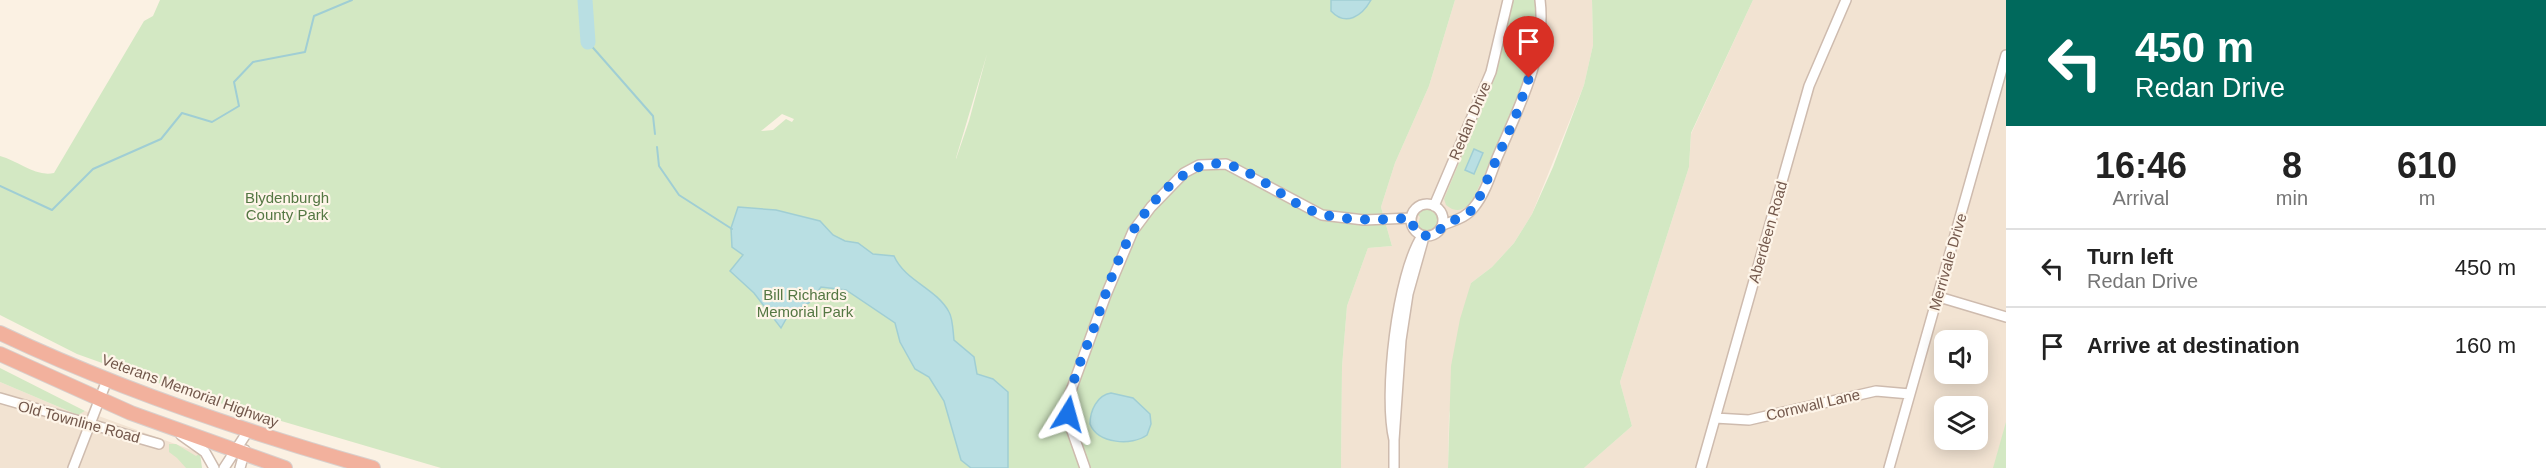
<!DOCTYPE html>
<style>
body{margin:0;font-family:Helvetica,sans-serif;background:#f2f2f2;color:#222;height:100vh;display:flex;flex-direction:column;font-size:22px;white-space:nowrap}
*{box-sizing:border-box;margin:0}
p{font-size:20px;color:#767676}
.icon{flex:none;width:33px;height:33px;fill:none;stroke:currentColor;stroke-width:2;stroke-linecap:round;stroke-linejoin:round}
.map{position:relative;flex:1;overflow:hidden}
.drawer{display:flex;flex-direction:column;background:#fff;width:540px}
.drawer>*{flex:none}
.banner{background:#00695c;color:#fff;overflow:hidden}
.tools{position:absolute;left:1934px;top:330px;display:grid;gap:12px}
.tools a{display:grid;place-items:center;width:54px;height:54px;border-radius:12px;background:#fff;box-shadow:0 3px 15px #0003;font-size:30px}
.pin{position:absolute;display:grid;place-items:center;width:51px;height:51px;color:#fff;margin:-62px -26px;border-radius:50% 50% 50% 0;rotate:-45deg;box-shadow:0 0 6px #0007}
.pin .icon{rotate:45deg}
.me{position:absolute;width:66px;margin:-33px;rotate:8deg;stroke-linejoin:round;filter:drop-shadow(0 0 4px #0008)}
.turn{display:flex;align-items:center;gap:21px;height:126px;padding:0 30px;font-size:27px}
.turn .icon{width:78px;height:78px;stroke-width:2.5}
.turn b{display:block;font-size:42px;line-height:51px}
.eta{display:flex;justify-content:space-evenly;align-items:center;height:102px;text-align:center}
.eta b{font-size:36px;font-weight:700;line-height:42px}
ul{padding:0;list-style:none}
li{display:flex;align-items:center;gap:18px;height:78px;padding:0 30px;border-top:2px solid #e0e0e0}
li div{flex:1}
li b{display:block;font-size:22px}
li em{font-style:normal}
main{display:flex;flex:1;min-height:0}
.map>svg:first-child{display:block}
.residential{fill:#f2e3d2;fill-rule:evenodd}
.green{fill:#d3e8c3;fill-rule:evenodd}
.water{fill:#b9dfe3;stroke:#a0ced4;stroke-width:1.5}
.lines{fill:none;stroke-linecap:round;stroke-linejoin:round}
.stream{stroke:#a0ced4;stroke-width:2}
.river{stroke:#b9dfe3;stroke-width:15}
.minor-casing{stroke:#cebbae;stroke-width:12}
.highway-casing{stroke:#d8d0cd;stroke-width:16}
.minor{stroke:#fff;stroke-width:9}
.highway{stroke:#f2b19d;stroke-width:14}
.route{stroke:#1a73e8;stroke-width:10;stroke-dasharray:0 18}
.labels{text-anchor:middle;stroke-width:4.5;stroke-linejoin:round;paint-order:stroke}
.street-label{font-size:15px;fill:#72574b;stroke:#fef5e9}
.park-label{font-size:15px;fill:#547743;stroke:#fef5e9}
</style>
<main>
<div class="map">
<svg width="2006" height="468" viewBox="0 0 2006 468">
<rect width="100%" height="100%" fill="#fbf1e3"/>
<path class="residential" d="M1455,0H1592L1593,45L1584,85L1532,214L1514,243L1492,267L1471,283L1449,416L1448,468H1341L1342,367L1347,306L1368,248L1392,246L1381,207L1395,163L1429,86Z
M1753,0H2006V448L2001,468H1584L1632,426L1620,382L1689,167L1691,134ZM1944,340H1977V374H1944ZM1944,406H1977V440H1944Z
M0,382L78,415L85,411L200,453L196,468H0Z"/>
<path class="green" d="M160,0H1455L1429,86L1395,163L1381,207L1392,246L1368,248L1347,306L1342,367L1341,468H1091L1066,405L1068,429L1079,468H441L189,394L77,354L0,315V156C19,161 35,177 54,173L144,21L153,16ZM987,54L969,121L956,159V158ZM782,114L794,119L792,122L786,119L773,130L761,131Z
M1512,0H1536C1545,55 1496,147 1474,198C1466,209 1458,215 1446,205L1444,199L1487,95Z
M1592,0H1753L1691,133L1689,167L1620,382L1632,426L1584,468H1448L1451,366L1460,319L1471,283L1492,267L1514,243L1532,214L1553,167L1584,85L1593,45Z
M1423,210H1431L1438,217L1436,227C1430,233 1423,232 1418,226L1420,217L1418,215Z
M0,368L85,411L78,415L0,382Z
M2006,422V468H1993Z
M169,444H176L196,456L200,453L202,468H186L177,458L169,452Z"/>
<path class="water" d="M1331,0H1371C1362,16 1346,27 1331,11Z
M1474,149L1483,153L1474,174L1465,170Z
M738,207L776,210L820,221L833,235L845,241L858,243L873,254L894,256C905,281 936,288 949,312C953,319 953,332 954,340L974,357L977,374L993,379L1008,392V468H971L961,460L944,401L929,377L915,369L900,342L895,323L846,290L821,287L809,303L790,312L781,328L754,293L730,271L743,255L732,247L731,228Z
M1111,393L1133,398L1150,414L1151,424L1147,435C1132,446 1098,444 1090,424C1090,411 1097,395 1111,393Z"/>
<g class="lines">
<path class="stream" d="M588,42L653,116L655,134
M657,147L659,166L679,195L732,229
M0,186L52,210L93,169L161,139L182,113L212,122L239,106L234,82L253,62L305,52L314,16L352,0"/>
<path class="river" d="M585,0L588,42"/>
<g class="minor-casing">
<path id="minor" d="M1411 220a16 16 0 1 1 32 0a16 16 0 1 1-32 0Z
M1434,206L1491,72L1508,0
M1443,225C1455,220 1466,218 1474,207C1485,194 1491,174 1497,158C1518,109 1547,54 1540,0
M1422,236C1397,274 1383,395 1394,440L1401,340L1408,294L1424,237
M1939,297L2006,317
M0,398L159,444
M1715,418L1749,420L1876,391L1910,394
M181,435L205,452L214,468
M1394,440V468
M73,468L107,380
M224,468L248,431
M240,468L245,450
M1085,468L1072,431L1068,414L1069,396L1106,295L1133,231L1151,207L1184,173L1199,165L1226,164L1322,215L1364,220L1411,218
M1701,468L1809,86L1846,0
M1889,468L2006,55"/>
</g>
<g class="highway-casing">
<path id="highway" d="M0,333C120,390 245,432 373,468
M0,354L131,413L285,468"/>
</g>
<use href="#minor" class="minor"/>
<use href="#highway" class="highway"/>
</g>
<g class="lines">
<path class="route" d="M1068,414C1069,384 1083,356 1094,328C1105,296 1116,260 1133,231C1150,202 1187,159 1223,164C1249,167 1280,195 1303,207C1336,223 1375,220 1411,218L1415,232L1429,237L1438,233L1443,225L1468,214L1476,205L1515,118L1529,78"/>
</g>
<g class="labels">
<g class="street-label">
<text transform="translate(1470 121) rotate(-67)" y="5">Redan Drive</text>
<text transform="translate(1768 232) rotate(-74)" y="5">Aberdeen Road</text>
<text transform="translate(1948 262) rotate(-74)" y="5">Merrivale Drive</text>
<text transform="translate(190 391) rotate(20)" y="5">Veterans Memorial Highway</text>
<text transform="translate(1813 405) rotate(-13)" y="5">Cornwall Lane</text>
<text transform="translate(79 422) rotate(15)" y="5">Old Townline Road</text>
</g>
<g class="park-label">
<text x="287" y="203">Blydenburgh<tspan x="287" dy="17">County Park</tspan></text>
<text x="805" y="300">Bill Richards<tspan x="805" dy="17">Memorial Park</tspan></text>
</g>
</g>
</svg>
<div class="tools">
<a><svg class="icon" aria-label="sound" viewBox="0 0 24 24"><path d="M4 9h4l5-4v14l-5-4H4zM17 9q2 3 0 6"/></svg></a>
<a><svg class="icon" aria-label="layers" viewBox="0 0 24 24"><path d="M12 4l9 5-9 5-9-5zM3 14l9 5 9-5"/></svg></a>
</div>
<div class="pin" style="left:1529px;top:78px;background:#d93025"><svg class="icon" aria-label="arrive" viewBox="0 0 24 24"><path d="M6 21V4h12l-3 4 3 4H6"/></svg></div>
<svg class="me" style="left:1068px;top:414px" viewBox="-20 -20 40 40"><path d="M0-17L14 15 0 8-14 15z" fill="#1a73e8" stroke="#fff" stroke-width="4"/></svg>
</div>
<section class="drawer">
<div class="banner">
<div class="turn"><svg class="icon" aria-label="left" viewBox="0 0 24 24"><path d="M17 20v-9H6M10 6l-5 5 5 5"/></svg><div><b>450 m</b>Redan Drive</div></div>
</div>
<div class="eta">
<div><b>16:46</b><p>Arrival</p></div>
<div><b>8</b><p>min</p></div>
<div><b>610</b><p>m</p></div>
</div>
<ul>
<li><svg class="icon" aria-label="left" viewBox="0 0 24 24"><path d="M17 20v-9H6M10 6l-5 5 5 5"/></svg><div><b>Turn left</b><p>Redan Drive</p></div><em>450 m</em></li>
<li><svg class="icon" aria-label="arrive" viewBox="0 0 24 24"><path d="M6 21V4h12l-3 4 3 4H6"/></svg><div><b>Arrive at destination</b></div><em>160 m</em></li>
</ul>
</section>
</main>
